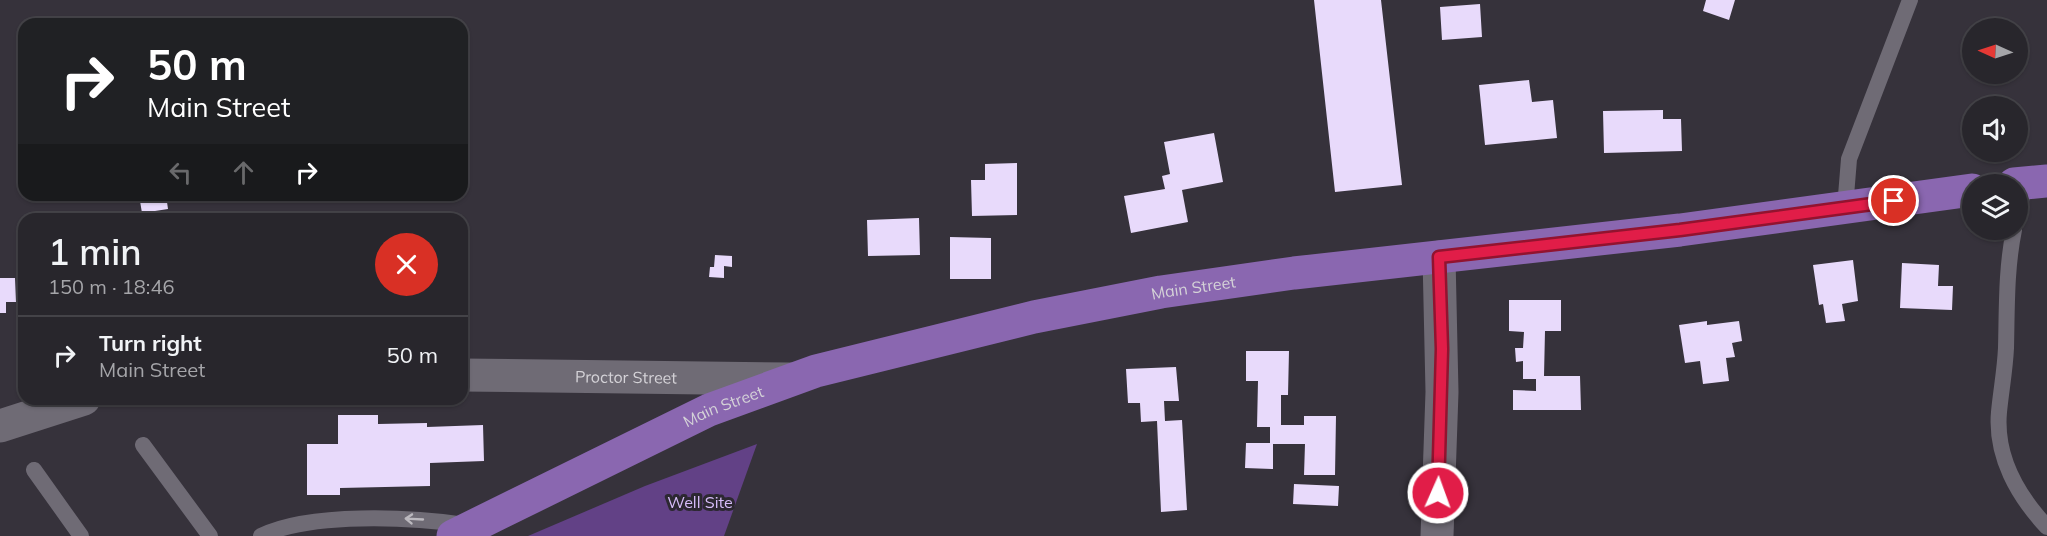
<!DOCTYPE html>
<meta charset="utf-8">
<style>
body{margin:0;font-family:Mulish,sans-serif;background:#343238;color:#f1f3f6;height:100vh;display:flex;flex-direction:column;font-size:22px;white-space:nowrap}
*{box-sizing:border-box;margin:0}
p{font-size:20px;color:#a5a5a9}
.icon{flex:none;width:33px;height:33px;fill:none;stroke:currentColor;stroke-width:2;stroke-linecap:round;stroke-linejoin:round}
.map{position:relative;flex:1;overflow:hidden}
.side{position:absolute;left:18px;top:213px;width:450px;height:192px;display:flex;flex-direction:column;background:#28262c;border-radius:18px;box-shadow:0 2px 4px #0004,0 0 0 2px #444348}
.side>*{flex:none}
.top-card{position:absolute;left:18px;top:18px;width:450px;height:183px;border-radius:18px;box-shadow:0 2px 4px #0004,0 0 0 2px #444348;background:#202124;color:#fff;overflow:hidden}
.needle{width:39px;rotate:273deg}
.tools{position:absolute;left:1962px;top:18px;display:grid;gap:12px}
.tools a{display:grid;place-items:center;width:66px;height:66px;border-radius:50%;background:#28262c;box-shadow:0 2px 4px #0004,0 0 0 2px #444348;font-size:30px}
.pin{position:absolute;display:grid;place-items:center;width:51px;height:51px;color:#fff;margin:-26px;border:3px solid #fff;border-radius:50%;box-shadow:0 2px 6px #0007}
.me{position:absolute;width:66px;margin:-33px;rotate:2deg;stroke-linejoin:round;filter:drop-shadow(0 0 4px #0008)}
.turn{display:flex;align-items:center;gap:21px;height:126px;padding:0 30px;font-size:27px}
.turn .icon{width:78px;height:78px;stroke-width:2.5}
.turn b{display:block;font-size:42px;line-height:51px}
.lanes{display:flex;align-items:center;height:57px;padding:0 30px;background:#0003;justify-content:center;gap:30px;direction:ltr}
.lanes .off{opacity:.35}
.round{display:grid;place-items:center;flex:none;width:63px;height:63px;border-radius:32px;background:#343238}
.head{display:flex;align-items:center;justify-content:space-between;height:102px;padding:0 30px}
h1{font-size:36px;font-weight:600;line-height:45px}
ul{padding:0;list-style:none}
li{display:flex;align-items:center;gap:18px;height:78px;padding:0 30px;border-top:2px solid #444348}
li div{flex:1}
li b{display:block;font-size:22px}
li em{font-style:normal}
.map>svg:first-child{display:block}
.green{fill:#624186}
.building{fill:#e8dafb}
.lines{fill:none;stroke-linecap:round;stroke-linejoin:round}
.service{stroke:#6f6b75;stroke-width:16}
.minor{stroke:#6f6b75;stroke-width:33}
.primary{stroke:#8a67b0;stroke-width:33}
.oneway{stroke:#bbb8be}
.route-casing{stroke:#92132f;stroke-width:15}
.route{stroke:#e11d48;stroke-width:10}
.labels{text-anchor:middle;stroke-width:6;stroke-linejoin:round;paint-order:stroke}
.street-label{font-size:16px;fill:#d4d2d7;stroke:#2c2831}
.park-label{font-size:16px;fill:#d7bdf9;stroke:#2c2831}
</style>
<div class="map">
<svg width="2047" height="536" viewBox="0 0 2047 536">
<rect width="100%" height="100%" fill="#36323b"/>
<path class="green" d="M757,444L724,536H528L645,486Z"/>
<path class="building" d="M1314,0H1381L1402,185L1335,192Z
M1706,0H1735L1729,20L1703,11Z
M1480,4L1482,37L1442,40L1440,7Z
M1529,80L1532,102L1553,100L1557,138L1485,145L1479,85Z
M1663,110V119H1681L1682,151L1604,153L1603,111Z
M1214,133L1223,182L1182,190L1188,222L1131,233L1124,196L1165,189L1162,176L1170,174L1164,142Z
M1017,163V215L972,216L971,180H985V164Z
M139,195H166L168,209L142,213Z
M919,218L920,255L868,256L867,220Z
M950,237L991,238V279H950Z
M715,255L732,256V267L724,266V278L709,277L710,267H714Z
M1853,260L1858,301L1842,304L1845,321L1826,323L1823,304L1819,305L1813,265Z
M1902,263L1939,265L1938,286H1953L1952,310L1900,308Z
M0,278H15L16,302H6V313H0Z
M1509,300H1561V331H1545L1544,376H1580L1581,410H1513V390L1536,391V379H1523V361L1516,362L1515,348H1523L1524,332L1509,331Z
M1707,321V325L1739,321L1742,341L1732,343L1735,357L1726,358L1729,381L1703,384L1700,361L1685,363L1679,325Z
M1246,351H1289L1288,395H1281V425H1304V416H1336L1335,475H1304L1305,444H1273V469L1245,468L1246,443H1270V427H1257L1258,381H1246Z
M1176,367L1179,401H1164L1165,421L1182,420L1187,510L1161,512L1157,421L1141,422L1140,403H1128L1126,369Z
M338,415H378V424L427,423V427L483,425L484,461L430,463V486L340,488V495H307V444H338Z
M1294,484L1339,486L1338,506L1293,504Z"/>
<g class="lines">
<path class="service" d="M1845,208L1849,159L1910,0
M2018,214L2025,183
M2014,230C2006,269 2007,308 2006,348C2005,370 2001,391 1999,412C1995,456 2018,496 2047,527
M143,445L210,536
M34,470L81,536
M261,536C310,512 411,517 465,525"/>
<g class="minor">
<path id="s1" d="M462,375L790,379"/>
<path d="M0,426L84,399"/>
<path d="M1437,536L1442,392L1439,257"/>
</g>
<g class="primary">
<path d="M2014,184L2047,181"/>
<path id="s2" d="M453,536L709,410L816,371L1034,317L1161,292L1294,273L1680,230L1972,190"/>
</g>
</g>
<defs><path id="oneway-shaft" d="M-6 0H5M1.5-3L5.5 0L1.5 3" fill="none" stroke-width="1.6" stroke-linecap="round" stroke-linejoin="round" transform="scale(1.5)"/></defs>
<use class="oneway" href="#oneway-shaft" transform="translate(414 519) rotate(-177)"/>
<g class="lines">
<g class="route-casing">
<path id="route" d="M1438,493L1442,349L1439,257L1680,230L1894,201"/>
</g>
<use href="#route" class="route"/>
</g>
<g class="labels">
<g class="street-label">
<text dy="6" stroke="none"><textPath href="#s2" startOffset="786">Main Street</textPath></text>
<text dy="6" stroke="none"><textPath href="#s1" startOffset="164">Proctor Street</textPath></text>
<text dy="6" stroke="none"><textPath href="#s2" startOffset="300">Main Street</textPath></text>
</g>
<g class="park-label">
<text x="700" y="508">Well Site</text>
</g>
</g>
</svg>
<div class="tools">
<a><svg class="needle" viewBox="-14 -14 28 28"><path d="M0-13l5 13h-10z" fill="#e53935"/><path d="M0 13l5-13h-10z" fill="#a5a5a9"/></svg></a>
<a><svg class="icon" aria-label="sound" viewBox="0 0 24 24"><path d="M4 9h4l5-4v14l-5-4H4zM17 9q2 3 0 6"/></svg></a>
<a><svg class="icon" aria-label="layers" viewBox="0 0 24 24"><path d="M12 4l9 5-9 5-9-5zM3 14l9 5 9-5"/></svg></a>
</div>
<div class="pin" style="left:1894px;top:201px;background:#d93025"><svg class="icon" aria-label="arrive" viewBox="0 0 24 24"><path d="M6 21V4h12l-3 4 3 4H6"/></svg></div>
<svg class="me" style="left:1438px;top:493px" viewBox="-20 -20 40 40"><circle r="17" fill="#e11d48" stroke="#fff" stroke-width="3"/><path d="M0-11L8 9 0 5-8 9z" fill="#fff"/></svg>
<div class="top-card">
<div class="turn"><svg class="icon" aria-label="right" viewBox="0 0 24 24"><path d="M7 20v-9h11M14 6l5 5-5 5"/></svg><div><b>50 m</b>Main Street</div></div>
<div class="lanes"><svg class="icon off" aria-label="left" viewBox="0 0 24 24"><path d="M17 20v-9H6M10 6l-5 5 5 5"/></svg><svg class="icon off" aria-label="ahead" viewBox="0 0 24 24"><path d="M12 20V5M6 11l6-6 6 6"/></svg><svg class="icon" aria-label="right" viewBox="0 0 24 24"><path d="M7 20v-9h11M14 6l5 5-5 5"/></svg></div>
</div>
<section class="side">
<div class="head"><div><h1>1 min</h1><p>150 m · 18:46</p></div><a class="round" style="background:#d93025;color:#fff"><svg class="icon" aria-label="close" viewBox="0 0 24 24"><path d="M6 6l12 12M18 6L6 18"/></svg></a></div>
<ul>
<li><svg class="icon" aria-label="right" viewBox="0 0 24 24"><path d="M7 20v-9h11M14 6l5 5-5 5"/></svg><div><b>Turn right</b><p>Main Street</p></div><em>50 m</em></li>
</ul>
</section>
</div>
